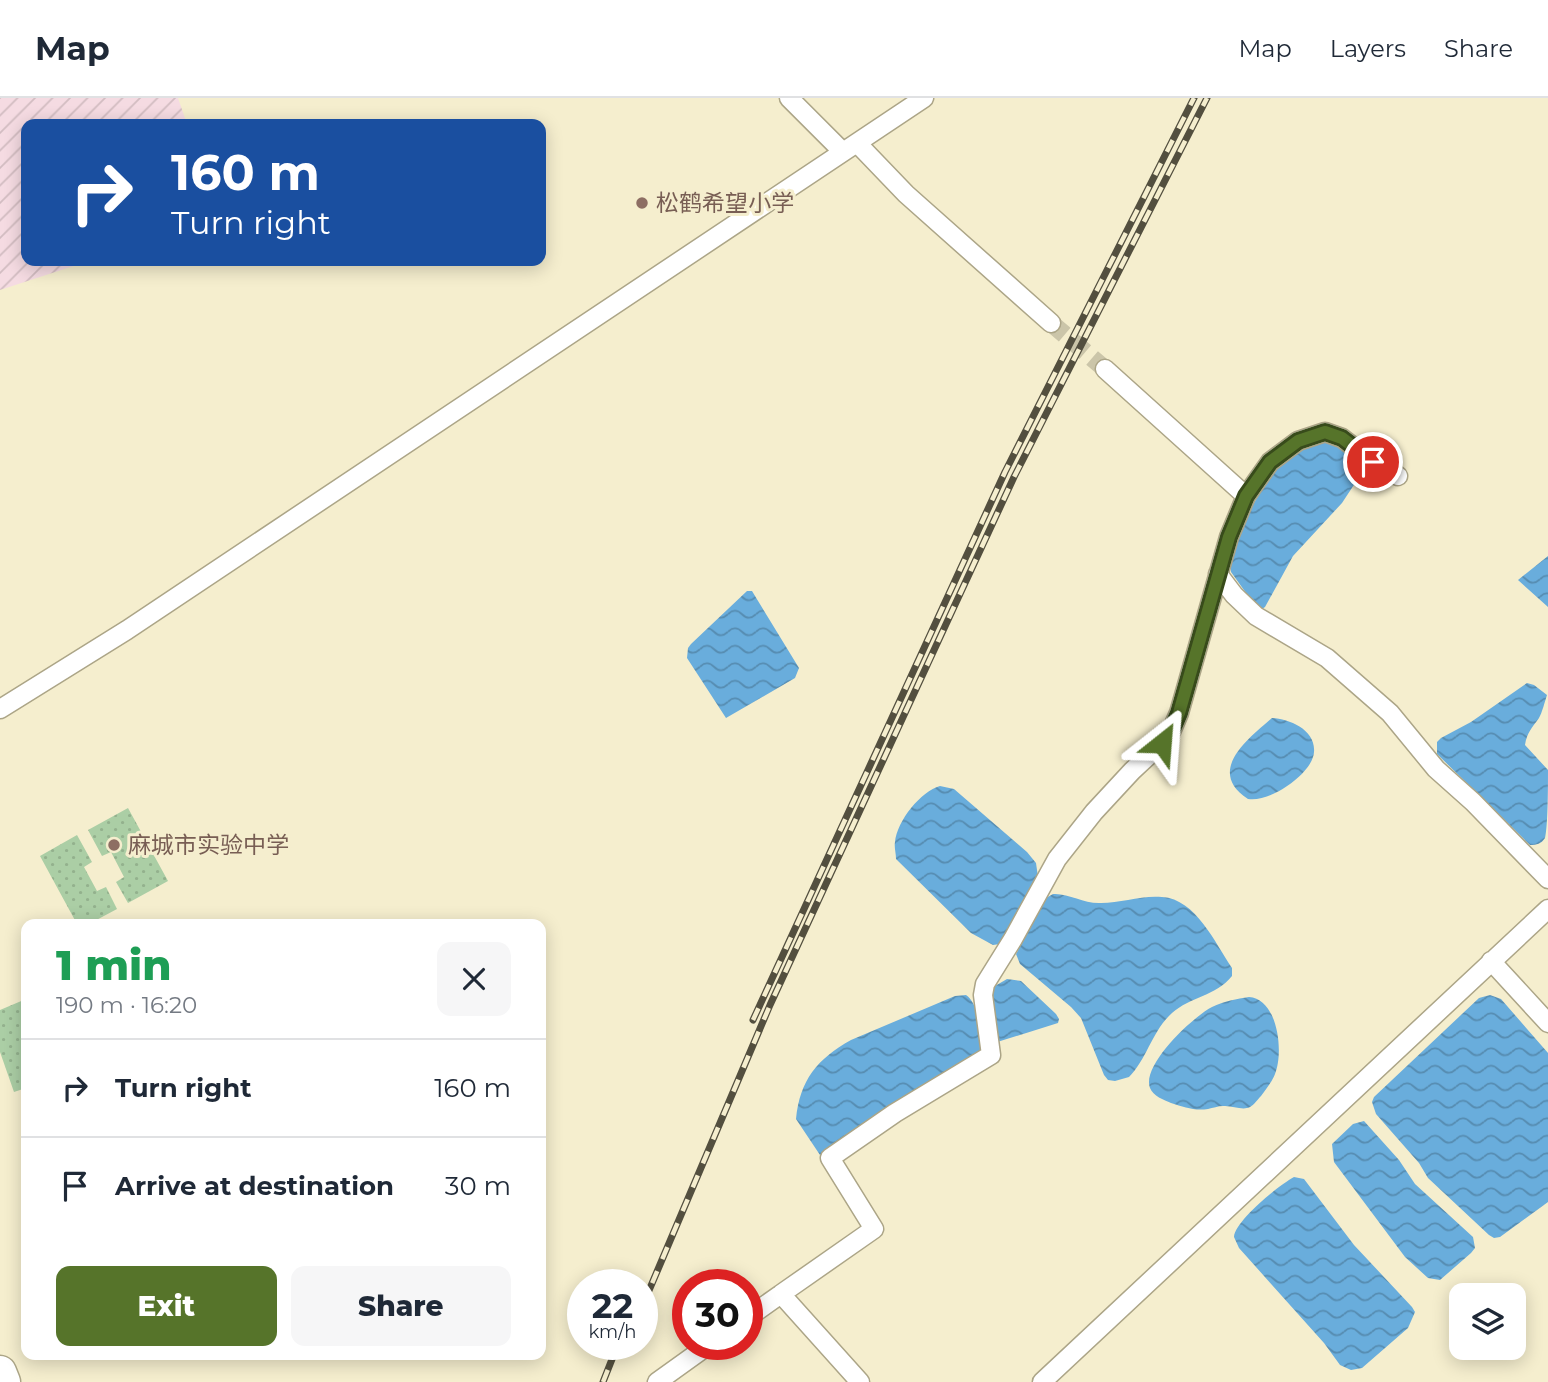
<!DOCTYPE html>
<meta charset="utf-8">
<style>
body{margin:0;font-family:Montserrat,"Noto Sans SC",sans-serif;background:#f6f6f7;color:#1f2937;height:100vh;display:flex;flex-direction:column;font-size:26px;white-space:nowrap}
*{box-sizing:border-box;margin:0}
p{font-size:23px;color:#747a83}
.icon{flex:none;width:38px;height:38px;fill:none;stroke:currentColor;stroke-width:2;stroke-linecap:round;stroke-linejoin:round}
.map{position:relative;flex:1;overflow:hidden}
.details{position:absolute;left:21px;top:821px;width:525px;height:441px;display:flex;flex-direction:column;background:#fff;border-radius:14px;box-shadow:0 4px 18px #0003}
.details>*{flex:none}
.banner{position:absolute;left:21px;top:21px;width:525px;height:147px;border-radius:14px;box-shadow:0 4px 18px #0003;background:#1a4fa0;color:#fff;overflow:hidden}
.tools{position:absolute;left:1449px;top:1185px;display:grid;gap:14px}
.tools a{display:grid;place-items:center;width:77px;height:77px;border-radius:14px;background:#fff;box-shadow:0 4px 18px #0003;font-size:35px}
.speed{position:absolute;left:567px;top:1171px;display:flex;gap:14px;font-size:35px;font-weight:700;text-align:center}
.speed>*{display:grid;place-content:center;width:91px;height:91px;border-radius:50%;background:#fff;box-shadow:0 4px 18px #0003;line-height:1}
.speed small{font-size:18px;font-weight:400}
.speed .limit{border:10px solid #d22;background:#fff;color:#111}
.pin{position:absolute;display:grid;place-items:center;width:60px;height:60px;color:#fff;margin:-30px;border:4px solid #fff;border-radius:50%;box-shadow:0 2px 7px #0007}
.me{position:absolute;width:77px;margin:-38px;rotate:28deg;stroke-linejoin:round;filter:drop-shadow(0 0 5px #0008)}
.turn{display:flex;align-items:center;gap:24px;height:147px;padding:0 35px;font-size:32px}
.turn .icon{width:91px;height:91px;stroke-width:2.5}
.turn b{display:block;font-size:49px;line-height:60px}
.round{display:grid;place-items:center;flex:none;width:74px;height:74px;border-radius:14px;background:#f6f6f7}
.overview{display:flex;align-items:center;justify-content:space-between;height:119px;padding:0 35px}
h1{font-size:42px;font-weight:800;line-height:52px;color:#1e9e55}
.primary-button{display:flex;gap:14px;margin-top:auto;padding:14px 35px}
.primary-button a{flex:1;height:80px;border-radius:14px;background:#56742a;color:#fff;font-size:28px;font-weight:800;line-height:80px;text-align:center}
.primary-button a+a{background:#f6f6f7;color:#1f2937}
ul{padding:0;list-style:none}
li{display:flex;align-items:center;gap:21px;height:98px;padding:0 35px;border-top:2px solid #e0e1e3}
li div{flex:1}
li b{display:block;font-size:26px}
li em{font-style:normal}
header{display:flex;align-items:center;gap:42px;box-sizing:border-box;height:98px;padding:0 35px;background:#fff;border-bottom:2px solid #e0e1e3}
header strong{font-size:33px}
nav{display:flex;gap:38px;margin-inline-start:auto;font-size:24px}
.map>svg:first-child{display:block}
.industrial{fill:url(#industrial-furrows)}
.grass{fill:url(#grass-dots)}
.water{fill:url(#water-waves)}
.lines{fill:none;stroke-linecap:round;stroke-linejoin:round}
.street-tunnel{stroke:#cbc5a9;stroke-width:18;stroke-dasharray:18 9;stroke-linecap:butt}
.street-casing{stroke:#aca587;stroke-width:21}
.highway-casing{stroke:#aca587;stroke-width:35}
.street{stroke:#fff;stroke-width:18}
.highway{stroke:#fff;stroke-width:32}
.rail-casing{stroke:#534f3f;stroke-width:7}
.rail{stroke:#f5eece;stroke-width:4.5;stroke-dasharray:13;stroke-linecap:butt}
.route-casing{stroke:#384b1b;stroke-width:18}
.route{stroke:#56742a;stroke-width:12}
.education-dot{fill:#8d6e63;stroke:#f5eece;stroke-width:2.5}
.labels{text-anchor:middle;stroke-width:6;stroke-linejoin:round;paint-order:stroke}
.education-label{font-size:23px;fill:#785e54;stroke:#f5eece;text-anchor:start}
</style>
<header>
<strong>Map</strong>
<nav><a>Map</a><a>Layers</a><a>Share</a></nav>
</header>
<div class="map">
<svg width="1548" height="1284" viewBox="0 0 1548 1284">
<defs>
<pattern id="industrial-furrows" width="10" height="10" patternUnits="userSpaceOnUse" patternTransform="scale(1.75)"><rect width="10" height="10" fill="#f5dbe2"/><path d="M-1 1l2-2M0 10L10 0M9 11l2-2" fill="none" stroke="#d2bcc1"/></pattern>
<pattern id="grass-dots" width="8" height="8" patternUnits="userSpaceOnUse" patternTransform="scale(1.75)"><rect width="8" height="8" fill="#abcea5"/><path d="M2 2h.1M6 6h.1" fill="none" stroke="#93b18d" stroke-width="1.8" stroke-linecap="round"/></pattern>
<pattern id="water-waves" width="16" height="10" patternUnits="userSpaceOnUse" patternTransform="scale(1.75)"><rect width="16" height="10" fill="#69addc"/><path d="M0 5q4-4 8 0t8 0" fill="none" stroke="#568cb1"/></pattern>
</defs>
<rect width="100%" height="100%" fill="#f5eece"/>
<path class="industrial" d="M0,0H178L187,26H26V163H89L0,192Z"/>
<path class="grass" d="M128,710L168,783L128,805L116,784L124,779L111,754L102,758L88,732Z
M77,737L92,764L84,769L97,793L106,789L117,811L89,826H77L40,758Z
M26,901V990L14,994L0,954V912Z"/>
<path class="water" d="M1323,344L1337,347L1367,367L1342,405L1293,458L1265,509L1259,513L1231,474L1230,467L1242,425L1275,370L1303,348Z
M1548,458V509L1518,482Z
M747,493H752L799,570L795,580L726,620L687,560L688,550L691,546Z
M1527,585L1534,587L1547,597C1545,603 1542,615 1539,620C1532,630 1527,634 1525,647L1548,672C1548,687 1548,728 1545,740C1541,746 1537,747 1530,747L1437,656V644L1441,640L1471,624Z
M1272,620C1290,621 1316,632 1314,654C1313,675 1270,705 1248,701C1205,673 1249,640 1272,620Z
M940,688L954,691L1027,754L1036,765L1038,779L1000,846L993,847L971,835L896,761C896,755 894,749 895,744C897,723 921,693 940,688Z
M1053,796C1069,795 1084,806 1101,805C1121,805 1142,797 1162,799C1196,801 1215,845 1232,870V878C1216,898 1190,899 1172,915C1152,933 1147,961 1129,979L1115,983L1108,982L1104,977L1081,920L1071,909L1020,866L1016,856L1046,800Z
M1007,881L1021,883L1056,916L1059,921L1058,925L994,945L989,897L995,888Z
M966,897C978,904 986,942 979,954L820,1057L796,1021C800,982 817,961 851,942L955,898Z
M1490,897L1501,901L1548,955V1104L1500,1139L1494,1140L1489,1137L1428,1080L1419,1065L1376,1016L1372,1004L1374,999L1479,900Z
M1249,899C1278,901 1284,954 1275,976C1272,984 1266,991 1261,998C1257,1002 1254,1007 1250,1009C1242,1013 1232,1007 1223,1008C1218,1008 1213,1010 1208,1011C1194,1013 1184,1009 1171,1005C1164,1002 1153,998 1150,990C1141,967 1194,918 1212,909C1224,903 1237,901 1249,899Z
M1364,1023L1399,1062L1415,1086L1473,1139L1475,1150L1471,1155L1440,1182L1428,1180L1405,1159L1334,1064L1332,1046L1353,1026Z
M1294,1079L1304,1081L1354,1147L1412,1209L1415,1214L1408,1230L1362,1270L1351,1272L1340,1267L1324,1245L1239,1150L1234,1139C1235,1123 1279,1087 1294,1079Z"/>
<g class="lines">
<path class="street-tunnel" d="M1051,225L1105,271"/>
<g class="street-casing">
<path id="street" d="M789,0L843,54
M857,45L906,96L1051,225
M1105,271L1246,398
M1218,476L1234,497L1256,518L1327,560L1390,615L1436,671L1473,704L1548,781
M0,611L127,532L924,0
M1491,863L1548,925
M781,1196L874,1131L830,1060L895,1015L991,957L983,897L985,886L1013,841L1057,761L1094,714L1132,673L1162,645L1170,636L1179,615L1229,439L1246,398L1270,364L1298,343L1325,334L1342,340L1373,364L1398,378
M747,1220L781,1196L860,1284
M657,1284L710,1246
M1042,1284L1548,811"/>
</g>
<g class="highway-casing">
<path id="highway" d="M0,1274L4,1284"/>
</g>
<use href="#street" class="street"/>
<use href="#highway" class="highway"/>
<g class="rail-casing">
<path id="rail" d="M753,922L1005,374L1194,0
M642,1209L770,907L1014,379L1207,0
M603,1284L618,1246"/>
</g>
<use href="#rail" class="rail"/>
</g>
<g class="lines">
<g class="route-casing">
<path id="route" d="M1162,645L1170,636L1179,615L1229,439L1246,398L1270,364L1298,343L1325,334L1342,340L1373,364"/>
</g>
<use href="#route" class="route"/>
</g>
<g class="education-dot">
<circle cx="642" cy="105" r="7"/>
<circle cx="114" cy="747" r="7"/>
</g>
<g class="labels">
<g class="education-label">
<text x="656" y="113">松鹤希望小学</text>
<text x="128" y="755">麻城市实验中学</text>
</g>
</g>
</svg>
<div class="tools">
<a><svg class="icon" aria-label="layers" viewBox="0 0 24 24"><path d="M12 4l9 5-9 5-9-5zM3 14l9 5 9-5"/></svg></a>
</div>
<div class="speed"><div>22<small>km/h</small></div><div class="limit">30</div></div>
<div class="pin" style="left:1373px;top:364px;background:#d93025"><svg class="icon" aria-label="arrive" viewBox="0 0 24 24"><path d="M6 21V4h12l-3 4 3 4H6"/></svg></div>
<svg class="me" style="left:1162px;top:645px" viewBox="-20 -20 40 40"><path d="M0-17L14 15 0 8-14 15z" fill="#56742a" stroke="#fff" stroke-width="4"/></svg>
<div class="banner">
<div class="turn"><svg class="icon" aria-label="right" viewBox="0 0 24 24"><path d="M7 20v-9h11M14 6l5 5-5 5"/></svg><div><b>160 m</b>Turn right</div></div>
</div>
<section class="details">
<div class="overview"><div><h1>1 min</h1><p>190 m · 16:20</p></div><a class="round"><svg class="icon" aria-label="close" viewBox="0 0 24 24"><path d="M6 6l12 12M18 6L6 18"/></svg></a></div>
<ul>
<li><svg class="icon" aria-label="right" viewBox="0 0 24 24"><path d="M7 20v-9h11M14 6l5 5-5 5"/></svg><div><b>Turn right</b></div><em>160 m</em></li>
<li><svg class="icon" aria-label="arrive" viewBox="0 0 24 24"><path d="M6 21V4h12l-3 4 3 4H6"/></svg><div><b>Arrive at destination</b></div><em>30 m</em></li>
</ul>
<div class="primary-button"><a>Exit</a><a>Share</a></div>
</section>
</div>
